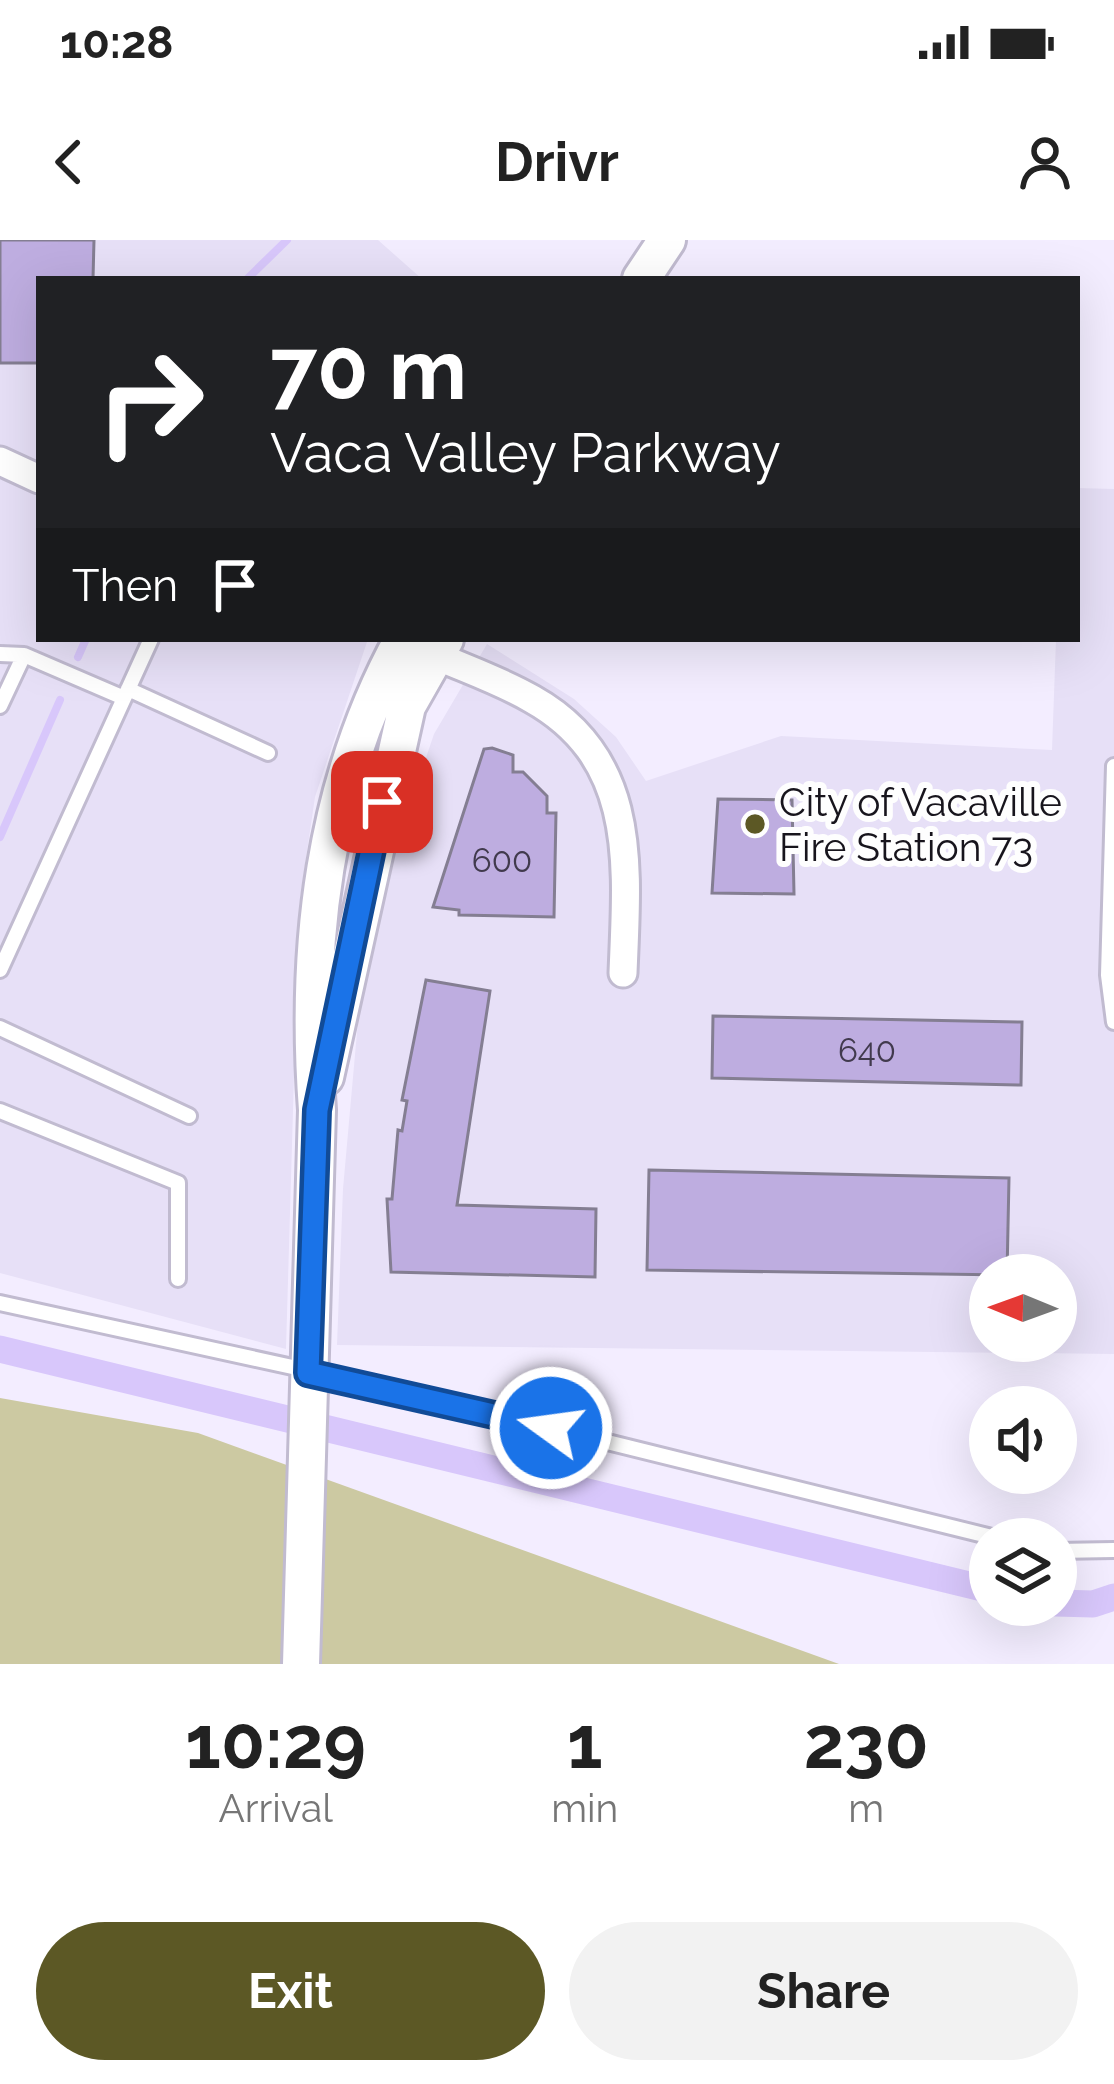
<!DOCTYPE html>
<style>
body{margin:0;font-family:Raleway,sans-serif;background:#f2f2f2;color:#222;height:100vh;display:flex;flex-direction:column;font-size:45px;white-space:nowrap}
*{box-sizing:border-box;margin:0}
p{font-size:39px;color:#767676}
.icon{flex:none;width:66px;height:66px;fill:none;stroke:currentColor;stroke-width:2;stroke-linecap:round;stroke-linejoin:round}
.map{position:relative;height:1424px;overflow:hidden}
.details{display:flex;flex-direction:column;background:#fff;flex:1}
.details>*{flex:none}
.top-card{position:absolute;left:36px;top:36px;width:1044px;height:366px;border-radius:0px;box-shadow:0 12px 48px #0002;background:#202124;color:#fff;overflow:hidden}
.needle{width:78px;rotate:271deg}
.fabs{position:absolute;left:969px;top:1014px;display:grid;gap:24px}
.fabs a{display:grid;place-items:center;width:108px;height:108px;border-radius:50%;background:#fff;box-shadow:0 12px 48px #0002;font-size:60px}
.pin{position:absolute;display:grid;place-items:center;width:102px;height:102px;color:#fff;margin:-51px;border-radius:24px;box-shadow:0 6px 18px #0006}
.me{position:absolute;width:132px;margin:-66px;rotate:284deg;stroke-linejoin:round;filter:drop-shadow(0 0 9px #0008)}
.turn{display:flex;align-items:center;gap:42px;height:252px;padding:0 36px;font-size:54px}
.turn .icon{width:156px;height:156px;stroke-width:2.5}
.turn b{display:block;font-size:84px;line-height:102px}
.then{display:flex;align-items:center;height:114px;padding:0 36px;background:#0003;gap:24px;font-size:45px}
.eta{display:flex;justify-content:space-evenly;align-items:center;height:204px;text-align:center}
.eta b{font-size:72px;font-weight:700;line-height:84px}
.cta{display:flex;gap:24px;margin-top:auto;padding:24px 36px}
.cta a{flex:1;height:138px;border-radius:72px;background:#5c5825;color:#fff;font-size:48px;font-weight:700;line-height:138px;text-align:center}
.cta a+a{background:#f2f2f2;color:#222}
.status{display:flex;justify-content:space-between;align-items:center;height:84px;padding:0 60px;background:#fff;direction:ltr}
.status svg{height:33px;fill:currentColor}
header{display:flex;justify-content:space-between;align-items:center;height:156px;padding:0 36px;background:#fff;font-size:54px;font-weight:700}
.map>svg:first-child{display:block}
.built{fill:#e7e0f7;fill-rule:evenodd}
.green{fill:#ccc9a2}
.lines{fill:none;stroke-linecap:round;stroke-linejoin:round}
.stream{stroke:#d8c7fb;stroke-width:8}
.canal{stroke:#d8c7fb;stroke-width:27}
.building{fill:#beade0;stroke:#847e92;stroke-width:3}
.service-casing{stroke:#c1bbd0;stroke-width:20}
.minor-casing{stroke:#c1bbd0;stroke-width:33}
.tertiary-casing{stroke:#c1bbd0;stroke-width:42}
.service{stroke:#fff;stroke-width:14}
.minor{stroke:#fff;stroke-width:27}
.tertiary{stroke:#fff;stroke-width:36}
.route-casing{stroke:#114b97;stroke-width:30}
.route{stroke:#1a73e8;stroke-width:21}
.poi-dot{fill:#5c5825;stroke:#fefefe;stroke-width:4.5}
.labels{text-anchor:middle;stroke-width:12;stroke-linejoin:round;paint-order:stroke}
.number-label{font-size:33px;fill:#413a4d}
.poi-label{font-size:39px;fill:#17141c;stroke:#fefefe;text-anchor:start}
</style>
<div class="status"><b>10:28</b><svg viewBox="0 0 49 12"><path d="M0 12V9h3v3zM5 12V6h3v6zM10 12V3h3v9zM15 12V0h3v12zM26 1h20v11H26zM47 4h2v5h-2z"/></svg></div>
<header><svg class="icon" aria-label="back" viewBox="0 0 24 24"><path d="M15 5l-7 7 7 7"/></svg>Drivr<svg class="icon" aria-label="person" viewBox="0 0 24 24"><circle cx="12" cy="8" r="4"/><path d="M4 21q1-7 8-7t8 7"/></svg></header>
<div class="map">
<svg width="1114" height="1424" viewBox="0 0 1114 1424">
<rect width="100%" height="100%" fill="#f3edff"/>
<path class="built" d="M0,0H378L422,39H39V399H368L315,557L299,666L286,1109L0,1033Z
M1077,248L1114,249V1114L337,1105L343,949L360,759L402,589L434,494L487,404L574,459L616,497L646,541L781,496L1052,510L1056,399H1077ZM990,1035H1056V1101H990Z"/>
<path class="green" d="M0,1158L198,1193L839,1424H0Z"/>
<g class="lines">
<path class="stream" d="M247,39L287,0
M78,417L86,399
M0,597L60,460"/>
<path class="canal" d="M0,1109L990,1350
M1056,1363L1093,1364L1114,1357"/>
</g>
<path class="building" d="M0,0H94L93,39H39V123H0Z
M492,508L513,515V532H523L547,556V573H556L554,677L459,675V670L433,667L484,509Z
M718,559L792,560L794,654L712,653Z
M426,740L490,751L457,965L596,969L595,1037L391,1032L387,959H392L398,890L402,891L407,861L402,860Z
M713,776L1022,782L1021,845L712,838Z
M649,930L1009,938L1007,1035L647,1030Z"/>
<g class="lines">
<g class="service-casing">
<path id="service" d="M0,414L24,415L0,466
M24,415L124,458
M128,449L268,513
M1114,526L1108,735L1114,782
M0,730L151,399
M0,788L189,876
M0,871L178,943V1039
M0,1063L393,1149L1000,1299
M1056,1311L1114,1310"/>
</g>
<g class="minor-casing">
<path id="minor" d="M0,221L39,239
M421,409C457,426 498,439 532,459C639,519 627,627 623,733"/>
</g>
<g class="tertiary-casing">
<path id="tertiary" d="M641,39L667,0
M325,837L407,466L445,399
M301,1424L317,870C305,707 323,544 403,399"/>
</g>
<use href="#service" class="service"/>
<use href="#minor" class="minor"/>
<use href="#tertiary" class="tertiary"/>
</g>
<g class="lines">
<g class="route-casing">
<path id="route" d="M382,562L317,870L308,1133L551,1188"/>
</g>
<use href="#route" class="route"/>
</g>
<circle class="poi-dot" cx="755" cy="584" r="12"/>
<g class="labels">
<g class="number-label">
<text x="502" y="632">600</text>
<text x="867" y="822">640</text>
</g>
<g class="poi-label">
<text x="779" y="576">City of Vacaville<tspan x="779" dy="45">Fire Station 73</tspan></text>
</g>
</g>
</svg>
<div class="fabs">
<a><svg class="needle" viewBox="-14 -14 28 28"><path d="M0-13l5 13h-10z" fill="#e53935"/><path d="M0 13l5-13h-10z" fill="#767676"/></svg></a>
<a><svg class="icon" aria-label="sound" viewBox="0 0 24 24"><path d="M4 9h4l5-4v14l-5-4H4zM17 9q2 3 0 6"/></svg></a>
<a><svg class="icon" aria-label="layers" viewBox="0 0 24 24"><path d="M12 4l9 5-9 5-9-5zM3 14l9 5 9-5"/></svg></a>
</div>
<div class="pin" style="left:382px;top:562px;background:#d93025"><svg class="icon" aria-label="arrive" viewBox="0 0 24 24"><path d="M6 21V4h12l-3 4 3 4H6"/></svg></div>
<svg class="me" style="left:551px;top:1188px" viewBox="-20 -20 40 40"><circle r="17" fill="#1a73e8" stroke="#fff" stroke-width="3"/><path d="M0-11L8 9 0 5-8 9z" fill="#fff"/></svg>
<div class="top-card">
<div class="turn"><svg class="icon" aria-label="right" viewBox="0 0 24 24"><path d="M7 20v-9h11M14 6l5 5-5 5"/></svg><div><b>70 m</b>Vaca Valley Parkway</div></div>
<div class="then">Then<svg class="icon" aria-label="arrive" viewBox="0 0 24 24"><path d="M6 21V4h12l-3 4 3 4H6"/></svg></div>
</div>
</div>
<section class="details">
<div class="eta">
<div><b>10:29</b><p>Arrival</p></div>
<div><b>1</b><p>min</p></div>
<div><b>230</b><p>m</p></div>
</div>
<div class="cta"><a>Exit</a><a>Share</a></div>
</section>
